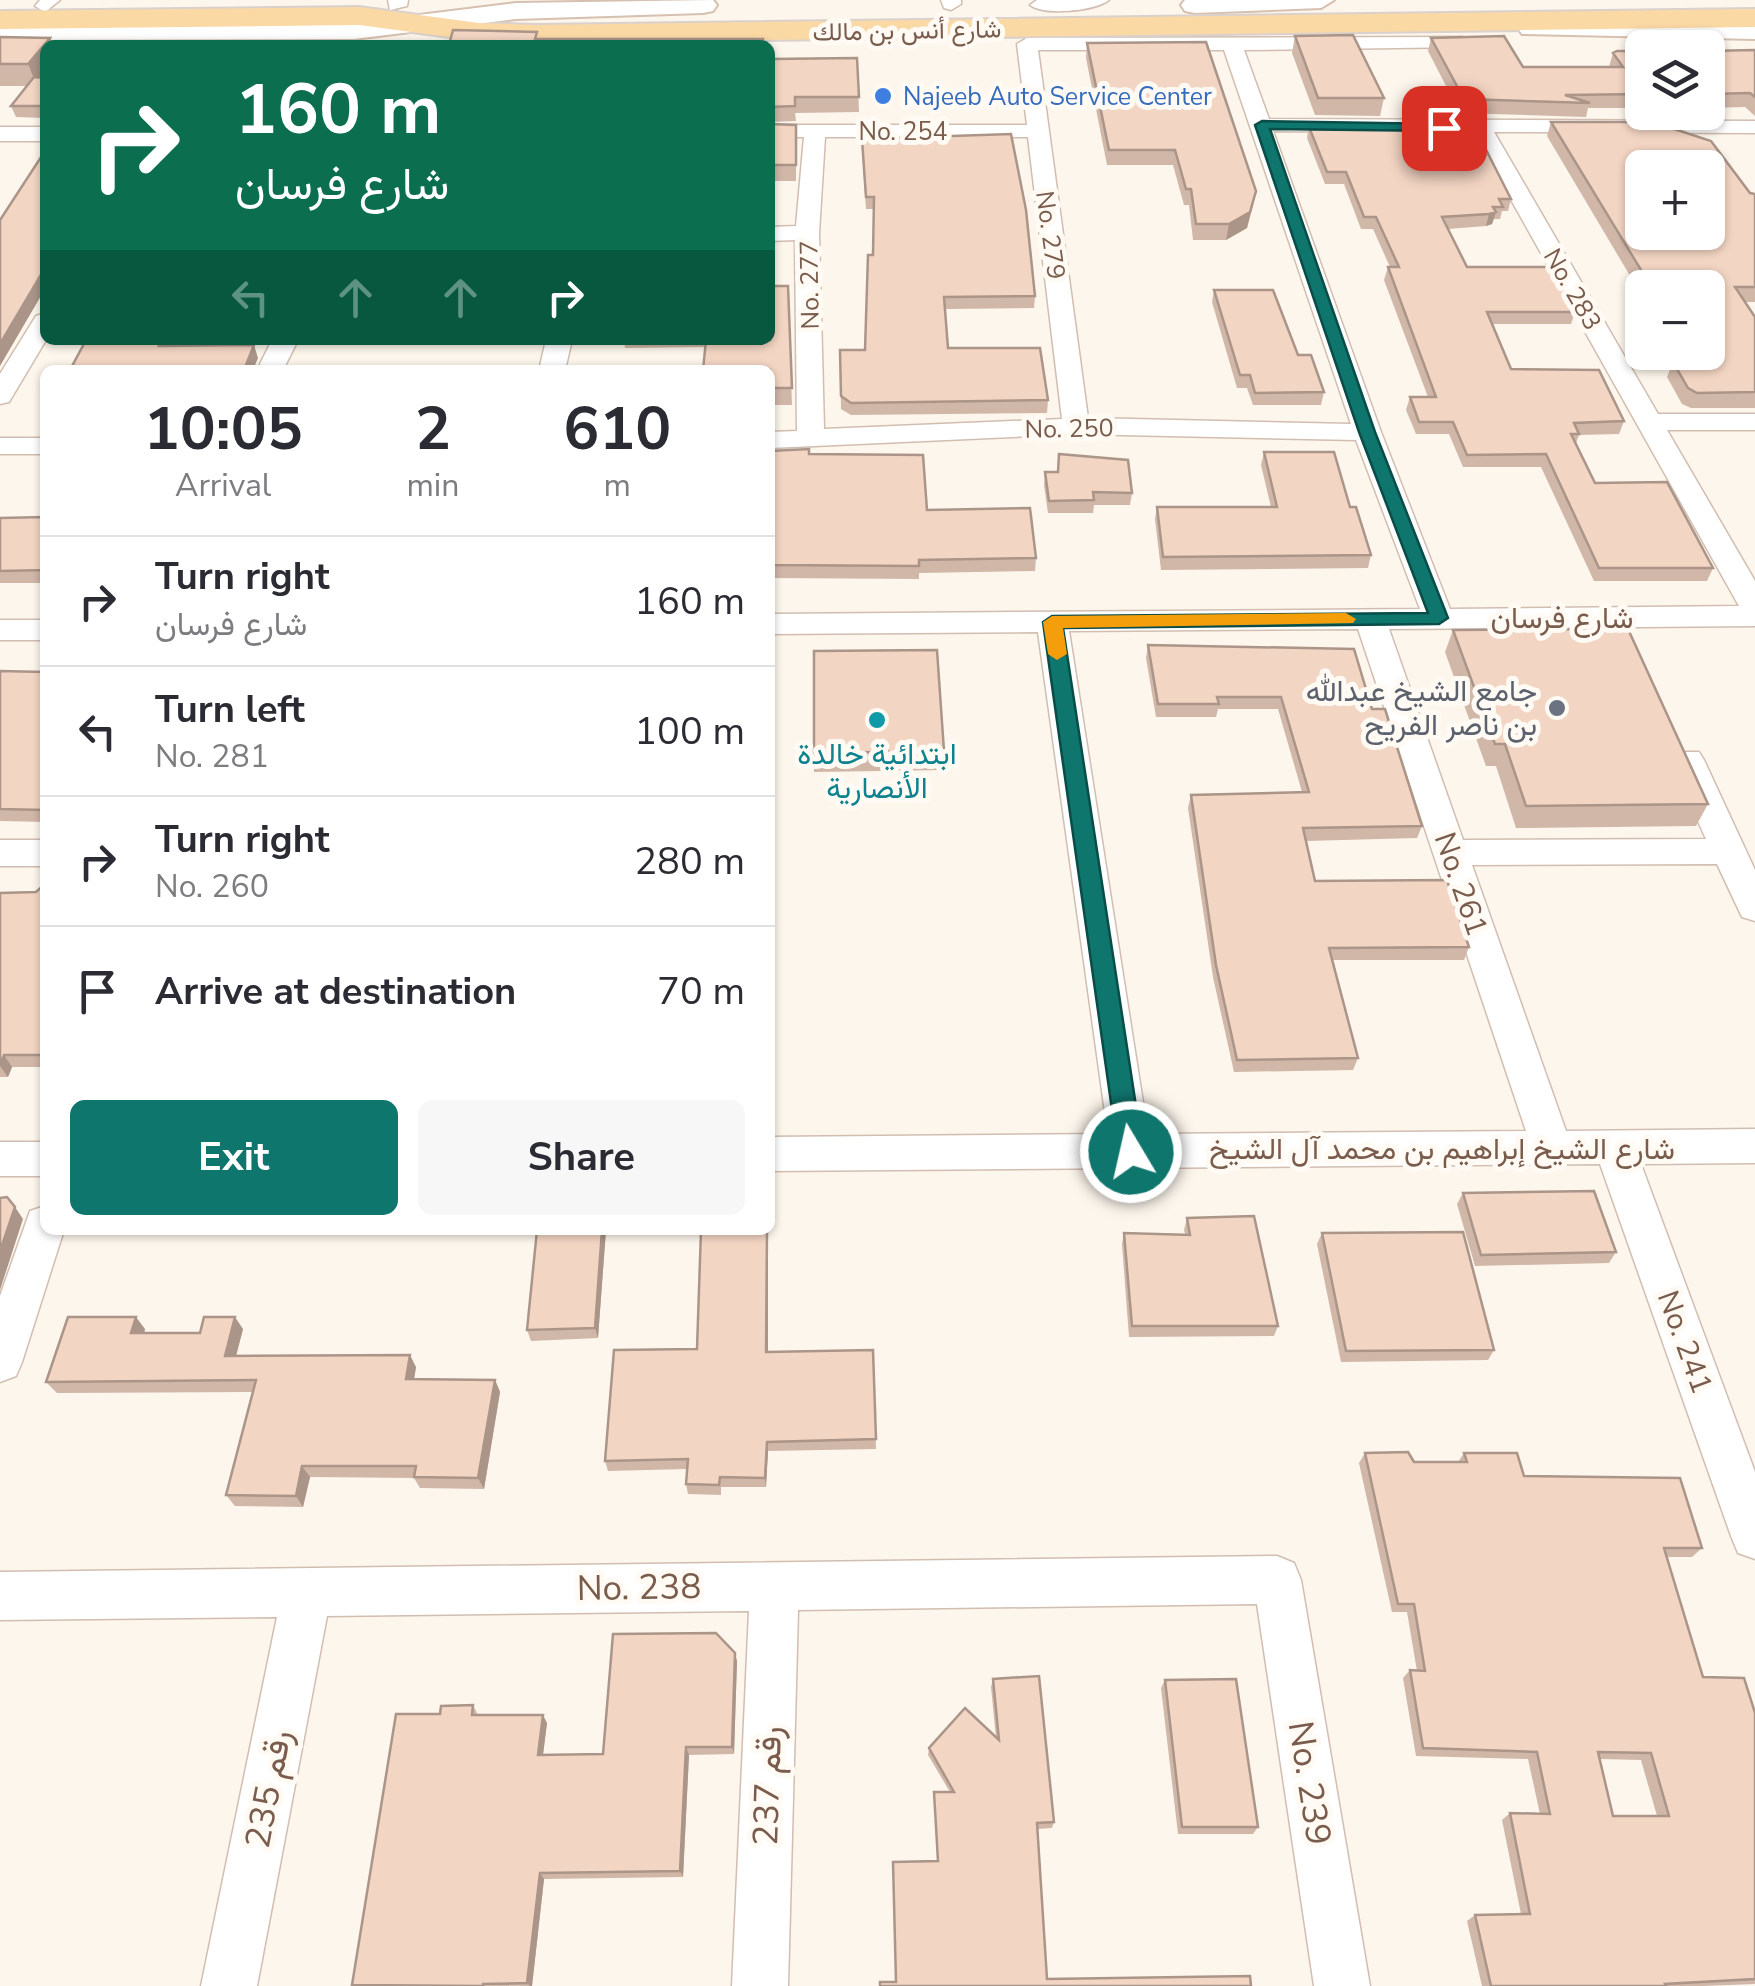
<!DOCTYPE html>
<meta charset="utf-8">
<style>
body{margin:0;font-family:"Nunito Sans",Vazirmatn,sans-serif;background:#f7f7f7;color:#2b2b33;height:100vh;display:flex;flex-direction:column;font-size:38px;white-space:nowrap}
*{box-sizing:border-box;margin:0}
p{font-size:32px;color:#7c7c81}
.icon{flex:none;width:55px;height:55px;fill:none;stroke:currentColor;stroke-width:2;stroke-linecap:round;stroke-linejoin:round}
.map{position:relative;flex:1;overflow:hidden}
.details{position:absolute;left:40px;top:365px;width:735px;height:870px;display:flex;flex-direction:column;background:#fff;border-radius:15px;box-shadow:0 2px 8px #0004}
.details>*{flex:none}
.guide{position:absolute;left:40px;top:40px;width:735px;height:305px;border-radius:15px;box-shadow:0 2px 8px #0004;background:#0b6e4f;color:#fff;overflow:hidden}
.fabs{position:absolute;left:1625px;top:30px;display:grid;gap:20px}
.fabs a{display:grid;place-items:center;width:100px;height:100px;border-radius:15px;background:#fff;box-shadow:0 2px 8px #0004;font-size:50px}
.pin{position:absolute;display:grid;place-items:center;width:85px;height:85px;color:#fff;margin:-42px;border-radius:20px;box-shadow:0 5px 15px #0006}
.me{position:absolute;width:110px;margin:-55px;rotate:351deg;stroke-linejoin:round;filter:drop-shadow(0 0 8px #0008)}
.turn{display:flex;align-items:center;gap:35px;height:210px;padding:0 30px;font-size:45px}
.turn .icon{width:130px;height:130px;stroke-width:2.5}
.turn b{display:block;font-size:70px;line-height:85px}
.lanes{display:flex;align-items:center;height:95px;padding:0 30px;background:#0003;justify-content:center;gap:50px;direction:ltr}
.lanes .off{opacity:.35}
.eta{display:flex;justify-content:space-evenly;align-items:center;height:170px;text-align:center}
.eta b{font-size:60px;font-weight:700;line-height:70px}
.button{display:flex;gap:20px;margin-top:auto;padding:20px 30px}
.button a{flex:1;height:115px;border-radius:15px;background:#0f766e;color:#fff;font-size:40px;font-weight:700;line-height:115px;text-align:center}
.button a+a{background:#f7f7f7;color:#2b2b33}
ul{padding:0;list-style:none}
li{display:flex;align-items:center;gap:30px;height:130px;padding:0 30px;border-top:2px solid #e1e1e2}
li div{flex:1}
li b{display:block;font-size:38px}
li em{font-style:normal}
.map>svg:first-child{display:block}
.lines{fill:none;stroke-linecap:round;stroke-linejoin:round}
.street-casing{stroke:#d1beb0;stroke-width:3}
.secondary-casing{stroke:#d6c0b0;stroke-width:4}
.primary-casing{stroke:#dad1cd;stroke-width:4}
.street{fill:#fff;fill-rule:evenodd}
.secondary{fill:#fff;fill-rule:evenodd}
.primary{fill:#fbd9a5;fill-rule:evenodd}
.wall{fill:#d1b7a8;fill-rule:evenodd}
.shaded-wall{fill:#aa9588}
.building{fill:#f3d5c3;stroke:#aa9588;stroke-width:2.5;fill-rule:evenodd}
.route{fill:#0f766e;stroke:#0a4d48;stroke-width:2.5}
.slow{fill:#f59e0b}
.shop-dot{fill:#3f7fe0;stroke:#fffaf3;stroke-width:4}
.worship-dot{fill:#6b7280;stroke:#fffaf3;stroke-width:4}
.culture-dot{fill:#0f9aa8;stroke:#fffaf3;stroke-width:4}
.labels{text-anchor:middle;stroke-width:10;stroke-linejoin:round;paint-order:stroke}
.far-street-label{font-size:25px;fill:#7a5c4d;stroke:#fffaf3}
.far-shop-label{font-size:25px;fill:#366cbe;stroke:#fffaf3;text-anchor:start}
.street-label{font-size:30px;fill:#7a5c4d;stroke:#fffaf3}
.worship-label{font-size:30px;fill:#5b616d;stroke:#fffaf3;text-anchor:end}
.culture-label{font-size:30px;fill:#0d838f;stroke:#fffaf3}
.near-street-label{font-size:35px;fill:#7a5c4d;stroke:#fffaf3}
</style>
<div class="map">
<svg width="1755" height="1986" viewBox="0 0 1755 1986">
<rect width="100%" height="100%" fill="#fdf6ec"/>
<g class="lines">
<g class="street-casing">
<path id="street" d="M40,0H60L45,12L35,6Z
M388,0H408L407,6L390,10Z
M941,0H961V4L951,10L944,8Z
M1037,0H1109C1095,11 1044,16 1030,5Z
M1462,37L1469,39V47L1244,50L1269,119L1755,121V133L1494,132L1658,414H1755V430H1667L1755,581V626L1389,629L1463,840L1706,839L1670,760L1675,752H1699L1704,760L1755,870V921L1742,917L1717,864L1472,865L1566,1131L1755,1129V1163L1641,1164L1755,1472V1559L1738,1553L1731,1536L1600,1164L770,1171V1137L1108,1134L1038,632L770,634V614L1420,609L1356,440L1076,434L770,448V432L797,431L795,240L770,241V227L796,226L804,137H770V125H1027L1017,44L1027,38ZM1038,50H1224L1351,424L1088,418ZM1273,131L1473,132L1739,606L1450,609L1381,432ZM825,137H1028L1062,419L824,429L819,233ZM1358,629L1526,1131L1148,1134L1069,631Z
M0,127H45V141H0Z
M45,313L46,340L9,402L0,404V374L36,316Z
M272,340H298L283,370H257Z
M546,340H572L565,370H539Z
M0,438H45V454H0Z
M0,620H45V640H0Z
M0,840H45V866H0Z
M0,1142H45V1176H0Z
M45,1206V1230H64L22,1362L16,1376L0,1382V1296L30,1211Z
M1277,1556L1294,1563L1301,1580L1370,1986H1314L1257,1604L798,1610L788,1986H732L749,1611L327,1616L257,1986H201L277,1617L0,1620V1572Z"/>
</g>
<g class="secondary-casing">
<path id="secondary" d="M713,0L717,5L713,11L703,13L516,19L354,39L0,40V24L354,23L516,3Z
M1185,0H1334L1321,8L1195,13L1185,11L1181,5Z
M1532,20L1755,23V39L1522,34L1518,28L1522,22Z"/>
</g>
<g class="primary-casing">
<path id="primary" d="M359,7L479,23L535,25L1755,9V27L535,43L479,41L359,25L0,29V11Z"/>
</g>
<use href="#street" class="street"/>
<use href="#secondary" class="secondary"/>
<use href="#primary" class="primary"/>
</g>
<path class="wall" d="M1295,36L1384,98L1380,116L1315,115L1292,53Z
M0,37L50,38L53,45H45L43,78H45V118L16,117L11,106L27,86H0Z
M1431,38L1523,67H1609L1613,53L1642,51V108H1588L1586,117L1460,113L1428,51Z
M1087,43L1253,206L1247,228L1226,240H1193L1189,205H1184L1173,165H1107L1086,58Z
M1755,50V116L1745,107L1708,108V51Z
M857,58L859,112L795,113L796,121L770,122V59Z
M1551,122L1755,194V302H1745L1755,317V408H1691L1682,404L1667,377L1673,362H1682L1676,352H1708V288H1642V296L1547,136Z
M770,124L796,125V181H770Z
M1309,127L1511,199L1508,211H1502L1500,219H1494L1492,224L1486,226L1448,229L1467,267L1575,312L1571,324H1492L1511,369L1624,421L1619,434L1579,435L1576,443L1595,483L1713,568L1707,581H1594L1541,467H1463L1449,434H1416L1406,410L1410,397H1428L1384,280L1388,267H1390L1373,229H1361L1344,184H1325L1307,138Z
M862,151L1035,296L1034,308L945,309L948,348L1048,400L1047,413L851,415L841,409L840,350H865L873,255L874,209H866Z
M788,286L792,405H770V370L705,347L625,348L624,340H770Z
M1214,290L1298,355L1324,392L1321,405H1253L1247,388H1237L1212,302Z
M770,451L809,454L927,510L1036,558L1035,571L919,573V579L770,578Z
M1264,452L1350,507L1371,555L1368,568L1161,570L1155,519L1157,507H1271L1261,465Z
M1045,472L1132,493L1130,505H1094L1093,513H1048L1044,485Z
M45,517V583H0V518Z
M1453,630L1708,804L1696,826L1516,828L1496,766H1486L1445,652Z
M1148,645L1372,709L1422,826L1417,838L1306,841L1315,881L1469,947L1464,960H1333L1358,1058L1353,1070L1234,1072L1213,977L1188,808L1191,795L1302,792L1278,709H1218L1216,717H1156L1146,658Z
M0,671L45,672V822L0,821Z
M944,751V770L814,772V753Z
M45,884V1067H12L8,1077H0V893L36,892Z
M1463,1193L1616,1252L1609,1263L1475,1266L1457,1204Z
M1187,1218L1278,1326L1274,1336L1129,1337L1122,1244L1124,1233L1185,1234L1184,1230Z
M537,1230H606L598,1338L531,1341L527,1330Z
M1322,1233L1494,1350L1488,1360L1341,1362L1317,1244Z
M145,1329L144,1333H200L243,1329L236,1355L416,1367L414,1379L495,1380L500,1392L484,1489L420,1488L414,1478L310,1477L303,1507L235,1506L226,1495L253,1392L57,1393L46,1382Z
M873,1350L876,1449L768,1451L766,1487H721V1495L688,1494L686,1484L687,1469L608,1471L605,1461L768,1352Z
M1365,1453L1414,1462H1458L1464,1453L1702,1548L1692,1557H1667L1703,1677L1755,1713V1984L1703,1986H1482L1467,1921L1475,1915L1521,1914L1502,1820L1510,1813L1540,1814L1528,1759L1416,1756L1403,1678L1410,1670L1417,1671L1407,1612H1392L1359,1463ZM1600,1759L1641,1760L1657,1816H1613Z
M737,1661L734,1754L689,1755L683,1877L544,1879L532,1986L352,1985L440,1714L473,1705L478,1715L547,1723L543,1755L603,1754Z
M993,1679L1054,1822L1052,1828L1038,1829L896,1982L937,1861L934,1792H950L928,1755L929,1748L996,1738L991,1687Z
M1165,1680L1258,1827L1253,1834H1178L1161,1688Z"/>
<path class="shaded-wall" d="M50,38L53,45H45V76L37,86L28,64Z
M1256,191L1247,228L1226,240L1229,224Z
M1496,212L1492,224L1486,226L1489,214Z
M45,268V289L0,366V344Z
M162,340H173L164,358L159,346Z
M254,345L258,358L253,370H244Z
M4,1055L12,1067L8,1077L0,1066Z
M15,1207L23,1219L0,1290V1251Z
M602,1230H606L598,1338L595,1328Z
M767,1230H768V1362L766,1352Z
M136,1317L145,1329L141,1345L131,1333Z
M235,1317L243,1329L233,1368L225,1356Z
M410,1355L416,1367L412,1391L406,1379Z
M495,1380L500,1392L484,1489L478,1478Z
M767,1442L768,1451L766,1487L765,1478Z
M302,1466L310,1477L303,1507L296,1496Z
M735,1653L737,1661L734,1754L732,1747Z
M543,1715L547,1723L542,1762L538,1755Z
M686,1747L689,1755L683,1877L680,1871Z
M540,1873L544,1879L532,1986H530L527,1983Z"/>
<path class="building" d="M453,30L537,32L535,39H763L762,45H139L141,43L450,41Z
M1353,35L1384,98H1318L1295,36Z
M1504,36L1523,67H1623L1613,53L1617,51H1642V94L1565,95L1590,103L1464,99L1431,38Z
M0,37L50,38L28,64H0Z
M1206,42L1256,191L1250,212L1229,224H1196L1191,189H1186L1175,150H1109L1087,43Z
M1755,50V97L1750,93L1708,94V51Z
M857,58L859,97H795V106L770,107V59Z
M34,77L45,78V104L44,106H11Z
M1551,122H1653L1711,141L1750,193L1755,194V287H1735L1755,317V392L1697,393L1688,388L1673,362H1697L1692,352H1708V288H1652ZM1642,168H1708V232H1642Z
M770,124L796,125V165H770Z
M1474,126L1511,199H1499L1503,207H1493L1496,212L1489,214L1442,217L1467,267H1551L1575,312H1487L1511,369L1599,370L1624,421L1574,423L1579,434H1571L1595,483L1667,482L1713,568H1599L1546,454L1467,455L1453,422H1419L1410,397H1436L1388,267H1399L1376,217H1364L1346,172H1327L1309,127Z
M1011,134L1026,210L1035,296L944,297L948,348H1040L1048,400L851,403L841,396L840,350H865L868,255H873L874,197H866L862,139Z
M45,151V268L0,344V220Z
M770,286H788L792,388H770V370H703L706,340H770Z
M1214,290H1273L1298,355H1311L1324,392L1255,393L1250,375H1240Z
M86,340H162L159,346L254,345L244,370H70Z
M809,449V454L923,455L927,510L1030,508L1036,558L919,560V566L770,565V451Z
M1264,452H1334L1350,507H1356L1371,555L1163,557L1157,507H1277Z
M1059,454L1128,460L1132,493L1093,492L1094,500L1049,501L1045,472H1058Z
M45,517V570L0,571V518Z
M1628,629L1708,804L1526,806L1505,744H1495L1453,630Z
M1148,645L1354,649L1372,709H1385L1422,826L1303,828L1315,881L1447,880L1469,947L1329,948L1358,1058L1237,1060L1216,965L1191,795L1309,792L1281,697H1217L1219,704H1158Z
M937,650L944,751L814,753V651Z
M0,671L45,672V810L0,809Z
M45,884V1055H4L0,1065V893L36,892Z
M1594,1191L1616,1252L1481,1255L1463,1193Z
M7,1197L15,1207L0,1251V1198Z
M1254,1216L1278,1326H1132L1124,1233L1190,1235L1187,1218Z
M537,1230H602L595,1328L527,1330Z
M701,1230H767L766,1352L873,1350L876,1439L767,1442L765,1478L720,1477L719,1485L686,1484L688,1459L605,1461L614,1350L697,1349Z
M1463,1232L1494,1350L1346,1351L1322,1233Z
M68,1317H136L131,1333H200L204,1317H235L225,1356L410,1355L406,1379L495,1380L478,1478L414,1477L416,1466H302L296,1496L226,1495L256,1380L46,1382Z
M1408,1452L1414,1462H1467L1464,1453H1517L1524,1476L1680,1478L1702,1548H1664L1703,1677L1744,1678L1755,1713V1979L1665,1984L1666,1986H1491L1475,1915L1530,1914L1510,1813L1550,1814L1537,1752L1423,1748L1410,1670L1425,1671L1414,1604H1398L1365,1453ZM1598,1752L1651,1753L1669,1816H1613Z
M716,1633L735,1653L732,1747H686L680,1871L540,1873L527,1983L483,1984V1986L352,1985L396,1714H440L441,1706L473,1705L472,1715H543L538,1755L603,1754L613,1634Z
M1039,1676L1054,1822L1037,1823L1047,1979L1250,1976L1251,1986H880V1982H896L893,1862L938,1861L934,1792H954L929,1748L965,1708L999,1740L993,1679Z
M1236,1679L1258,1827H1182L1165,1680Z"/>
<path class="route" d="M1262,121L1444,124L1451,128L1444,131L1270,129L1375,432L1448,618L1439,624L1063,628L1143,1152L1131,1162L1118,1152L1043,622L1052,616L1428,613L1359,432L1255,125Z"/>
<path class="slow" d="M1346,613L1356,619L1353,623L1063,628L1067,654L1057,660L1048,654L1043,622L1052,616Z"/>
<circle class="shop-dot" cx="883" cy="96" r="10"/>
<circle class="worship-dot" cx="1557" cy="708" r="10"/>
<circle class="culture-dot" cx="877" cy="720" r="10"/>
<g class="labels">
<g class="far-street-label">
<text transform="translate(907 30) rotate(-1)" y="9">شارع أنس بن مالك</text>
<text x="903" y="140">No. 254</text>
<text transform="translate(1051 235) rotate(82)" y="9">No. 279</text>
<text transform="translate(809 285) rotate(-91)" y="9">No. 277</text>
<text transform="translate(1573 289) rotate(60)" y="9">No. 283</text>
<text transform="translate(1069 428) rotate(-1)" y="9">No. 250</text>
</g>
<g class="far-shop-label">
<text x="903" y="105">Najeeb Auto Service Center</text>
</g>
<g class="street-label">
<text x="1562" y="628">شارع فرسان</text>
<text transform="translate(1461 884) rotate(71)" y="10">No. 261</text>
<text x="1442" y="1159">شارع الشيخ إبراهيم بن محمد آل الشيخ</text>
<text transform="translate(1685 1342) rotate(70)" y="10">No. 241</text>
</g>
<g class="worship-label">
<text x="1537" y="701">جامع الشيخ عبدالله<tspan x="1537" dy="34">بن ناصر الفريح</tspan></text>
</g>
<g class="culture-label">
<text x="877" y="764">ابتدائية خالدة<tspan x="877" dy="34">الأنصارية</tspan></text>
</g>
<g class="near-street-label">
<text transform="translate(639 1587) rotate(-1)" y="12">No. 238</text>
<text transform="translate(1310 1783) rotate(81)" y="12">No. 239</text>
<text transform="translate(767 1786) rotate(-88)" y="12">رقم 237</text>
<text transform="translate(268 1789) rotate(-79)" y="12">رقم 235</text>
</g>
</g>
</svg>
<div class="fabs">
<a><svg class="icon" aria-label="layers" viewBox="0 0 24 24"><path d="M12 4l9 5-9 5-9-5zM3 14l9 5 9-5"/></svg></a>
<a>+</a>
<a>−</a>
</div>
<div class="pin" style="left:1444px;top:128px;background:#d93025"><svg class="icon" aria-label="arrive" viewBox="0 0 24 24"><path d="M6 21V4h12l-3 4 3 4H6"/></svg></div>
<svg class="me" style="left:1131px;top:1152px" viewBox="-20 -20 40 40"><circle r="17" fill="#0f766e" stroke="#fff" stroke-width="3"/><path d="M0-11L8 9 0 5-8 9z" fill="#fff"/></svg>
<div class="guide">
<div class="turn"><svg class="icon" aria-label="right" viewBox="0 0 24 24"><path d="M7 20v-9h11M14 6l5 5-5 5"/></svg><div><b>160 m</b>شارع فرسان</div></div>
<div class="lanes"><svg class="icon off" aria-label="left" viewBox="0 0 24 24"><path d="M17 20v-9H6M10 6l-5 5 5 5"/></svg><svg class="icon off" aria-label="ahead" viewBox="0 0 24 24"><path d="M12 20V5M6 11l6-6 6 6"/></svg><svg class="icon off" aria-label="ahead" viewBox="0 0 24 24"><path d="M12 20V5M6 11l6-6 6 6"/></svg><svg class="icon" aria-label="right" viewBox="0 0 24 24"><path d="M7 20v-9h11M14 6l5 5-5 5"/></svg></div>
</div>
<section class="details">
<div class="eta">
<div><b>10:05</b><p>Arrival</p></div>
<div><b>2</b><p>min</p></div>
<div><b>610</b><p>m</p></div>
</div>
<ul>
<li><svg class="icon" aria-label="right" viewBox="0 0 24 24"><path d="M7 20v-9h11M14 6l5 5-5 5"/></svg><div><b>Turn right</b><p>شارع فرسان</p></div><em>160 m</em></li>
<li><svg class="icon" aria-label="left" viewBox="0 0 24 24"><path d="M17 20v-9H6M10 6l-5 5 5 5"/></svg><div><b>Turn left</b><p>No. 281</p></div><em>100 m</em></li>
<li><svg class="icon" aria-label="right" viewBox="0 0 24 24"><path d="M7 20v-9h11M14 6l5 5-5 5"/></svg><div><b>Turn right</b><p>No. 260</p></div><em>280 m</em></li>
<li><svg class="icon" aria-label="arrive" viewBox="0 0 24 24"><path d="M6 21V4h12l-3 4 3 4H6"/></svg><div><b>Arrive at destination</b></div><em>70 m</em></li>
</ul>
<div class="button"><a>Exit</a><a>Share</a></div>
</section>
</div>
